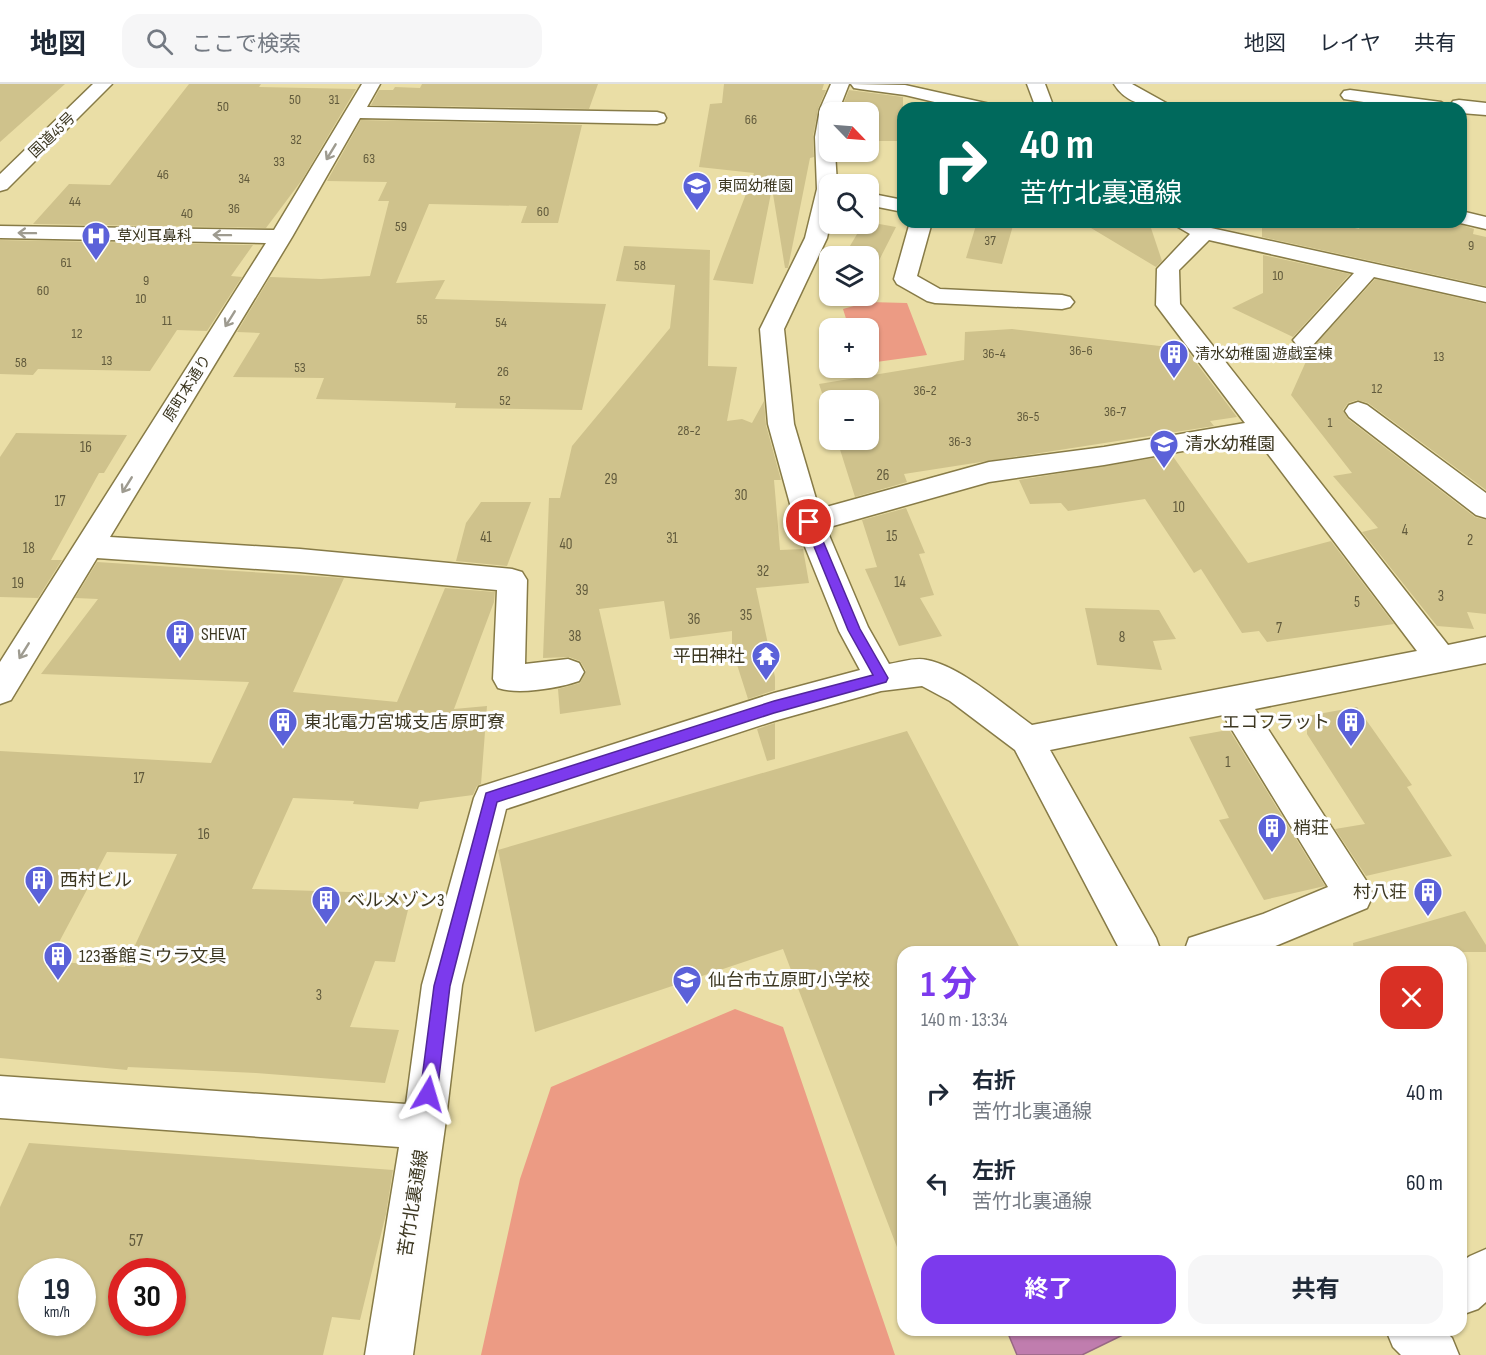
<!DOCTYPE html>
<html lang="ja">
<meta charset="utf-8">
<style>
body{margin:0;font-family:"Sofia Sans Condensed","Noto Sans JP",sans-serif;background:#f6f6f7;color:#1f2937;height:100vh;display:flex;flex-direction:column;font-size:22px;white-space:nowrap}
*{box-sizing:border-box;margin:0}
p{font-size:20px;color:#747a83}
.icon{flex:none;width:33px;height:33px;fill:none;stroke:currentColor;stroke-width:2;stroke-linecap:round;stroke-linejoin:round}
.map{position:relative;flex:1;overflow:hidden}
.details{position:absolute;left:897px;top:862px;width:570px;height:390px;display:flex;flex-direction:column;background:#fff;border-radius:18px;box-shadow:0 2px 4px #0004}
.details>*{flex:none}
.top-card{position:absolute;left:897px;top:18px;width:570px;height:126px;border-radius:18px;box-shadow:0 2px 4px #0004;background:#00695c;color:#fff;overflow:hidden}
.needle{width:39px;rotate:115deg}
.tools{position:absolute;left:819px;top:18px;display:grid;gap:12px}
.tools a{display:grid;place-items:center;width:60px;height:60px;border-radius:12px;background:#fff;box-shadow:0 2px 4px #0004;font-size:30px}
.speed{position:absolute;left:18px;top:1174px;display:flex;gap:12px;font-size:30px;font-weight:700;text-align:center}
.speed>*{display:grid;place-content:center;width:78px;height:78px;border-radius:50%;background:#fff;box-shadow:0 2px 4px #0004;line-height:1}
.speed small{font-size:15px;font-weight:400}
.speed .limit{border:9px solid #d22;background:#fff;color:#111}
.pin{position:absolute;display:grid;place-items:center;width:51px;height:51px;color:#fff;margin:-26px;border:3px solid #fff;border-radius:50%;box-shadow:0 2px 6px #0007}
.me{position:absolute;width:66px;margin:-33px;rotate:7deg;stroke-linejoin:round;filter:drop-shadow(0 0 4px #0008)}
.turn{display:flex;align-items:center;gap:21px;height:126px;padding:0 24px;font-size:27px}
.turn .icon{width:78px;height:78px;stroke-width:2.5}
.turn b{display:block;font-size:42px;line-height:51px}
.round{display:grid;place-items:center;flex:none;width:63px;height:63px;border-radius:18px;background:#f6f6f7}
.headline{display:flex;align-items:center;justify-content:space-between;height:102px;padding:0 24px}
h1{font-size:36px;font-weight:700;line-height:45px;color:#7c3aed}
.button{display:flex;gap:12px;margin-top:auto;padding:12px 24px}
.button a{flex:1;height:69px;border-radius:18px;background:#7c3aed;color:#fff;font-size:24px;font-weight:700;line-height:69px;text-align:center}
.button a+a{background:#f6f6f7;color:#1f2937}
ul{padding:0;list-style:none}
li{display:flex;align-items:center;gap:18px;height:90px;padding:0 24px}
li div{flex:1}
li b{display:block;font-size:22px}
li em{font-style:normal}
header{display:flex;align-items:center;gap:36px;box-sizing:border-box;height:84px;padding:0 30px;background:#fff;border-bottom:2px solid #e0e1e3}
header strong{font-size:28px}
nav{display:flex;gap:33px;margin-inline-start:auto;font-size:21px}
.search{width:420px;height:54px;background:#f6f6f7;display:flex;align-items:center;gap:15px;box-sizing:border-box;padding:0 21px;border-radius:18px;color:#747a83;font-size:22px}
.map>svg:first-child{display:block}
.green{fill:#ec9b84}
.water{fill:#c07dae;stroke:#986884;stroke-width:1.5}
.building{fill:#cfc28c;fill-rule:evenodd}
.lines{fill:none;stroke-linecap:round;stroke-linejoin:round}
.minor-casing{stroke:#877b47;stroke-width:3}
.highway-casing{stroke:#877b47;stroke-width:3}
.minor{fill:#fff;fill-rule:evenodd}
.highway{fill:#fff;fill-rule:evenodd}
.oneway{stroke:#9e9b90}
.route{fill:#7c3aed;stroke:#51269a;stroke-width:1.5}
.labels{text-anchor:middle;stroke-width:6;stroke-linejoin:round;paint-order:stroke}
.far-number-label{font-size:14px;fill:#615a3c}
.far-street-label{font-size:15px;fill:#3c3721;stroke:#fefefe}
.far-poi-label{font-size:15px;fill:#3c3721;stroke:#fefefe;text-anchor:start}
.number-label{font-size:15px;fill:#615a3c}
.poi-label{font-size:18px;fill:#3c3721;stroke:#fefefe;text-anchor:start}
.street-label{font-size:18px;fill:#3c3721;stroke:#fefefe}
.near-number-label{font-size:18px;fill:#615a3c}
</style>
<header>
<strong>地図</strong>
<div class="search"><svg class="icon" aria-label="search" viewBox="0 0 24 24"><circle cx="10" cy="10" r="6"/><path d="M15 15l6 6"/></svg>ここで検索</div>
<nav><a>地図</a><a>レイヤ</a><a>共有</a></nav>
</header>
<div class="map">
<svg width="1486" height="1271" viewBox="0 0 1486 1271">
<rect width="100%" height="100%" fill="#eadea6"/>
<path class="green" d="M868,218L907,219L927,271L869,279L868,244H849L843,225Z
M735,925L783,943L895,1271H481L520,1095L551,1003Z"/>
<path class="water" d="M1007,1247H1131L1082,1271H1017Z"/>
<path class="building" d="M0,0H65L0,58Z
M189,0H261L259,3L356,5L302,96L266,144L33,140L69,100L110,101Z
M422,0H598L589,25L371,21L379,6H393L395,3L420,4Z
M724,0H824L822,6H826L818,25L813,53L814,73L810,74L788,184H785L772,104L753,200L713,196L754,89L699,83L710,20L722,19Z
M849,6L903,13V57H878L874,71L838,72L837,68H868V28H840Z
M361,36L582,41L558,139H521L527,122L429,120L396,199L445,196L435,215L606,220L582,326L455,324L456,319L316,315L324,294L233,293L260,249L237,248L270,193L321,195L370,192L389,117H378L387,98L327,97Z
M868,138L896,143L868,198V172H844L863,140Z
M977,138H1014L1002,180L966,174Z
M1081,138H1149L1162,177L1156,183Z
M1262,138H1329L1359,145L1362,138H1454L1474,145L1473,150L1486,153V202L1262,153Z
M0,156L253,161L231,192L242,193L207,247L177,246L150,287L38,285L33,291L0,290Z
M624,162L710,166L708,282L737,283L727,337L742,335L752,339L764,317L766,341L781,396H774L780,466L803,465L809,499L756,504L775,593V606L748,615L732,565V547L670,555L664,517L599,525L621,621L560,630L558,605L580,599L586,587L580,577L569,573L543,574L549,414H560L572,362L670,244L675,201L616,197Z
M1263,171L1350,190L1293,253L1232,224L1263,209Z
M1375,195L1486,220V406L1368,319L1357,316L1348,319L1343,326L1348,335L1475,433L1486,436V530L1467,528L1474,545L1437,542L1362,448L1378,444L1333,392L1352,389L1291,311L1312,264Z
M1012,245L1186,265L1237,333L1210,337L1214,342L904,390L907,398L855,413L837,356H868V316H830V333L819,300L964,276L965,248Z
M16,349L127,351L104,389H99L51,476H62L38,514L0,513V373Z
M1172,371L1248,479L1331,457L1394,540L1267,558L1259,547L1242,549L1201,485L1194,489L1145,415L1068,427L1061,419L1030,420L1019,396Z
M481,418H531L507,482L456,477L466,439Z
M906,424L925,469L919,470L934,511L920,514L942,552L899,562L865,485L877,483L862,436Z
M97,478L344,494L293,608L397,618L445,504L495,508L494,518L454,625L487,622L481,700L477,702L473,711L420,718L418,725L353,720L354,717L293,714L252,805L412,810L395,878L375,877L350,943L399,946L385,999L256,989L128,983L127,986L0,974V667L211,679L249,598L41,590L98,515L75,514ZM107,768L177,770L125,883L49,877Z
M1085,524L1159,526L1176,555L1153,557L1162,586L1097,581Z
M1357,623L1412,701L1407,703L1452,772L1366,792L1335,745L1365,740L1307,650V632Z
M775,639V675L767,677L757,645Z
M907,647L1022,868H903V1170L900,1171L783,865L535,948L498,766Z
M1222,647H1230L1325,802L1264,816L1219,736L1229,734L1189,653Z
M1465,827L1486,861V868H1354L1353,859Z
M29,1059L393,1086L386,1130L360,1236L332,1233L323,1271H0V1123ZM32,1188H82V1239H32ZM122,1188H172V1239H122Z"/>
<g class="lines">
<g class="minor-casing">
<path id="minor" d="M362,0H380L367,23L657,28L664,30L666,34L664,38L657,40L360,34L292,153L110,453L300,465L512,485L522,488L527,496L525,580L568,575L579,579L584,588L579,597C559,604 518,611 498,604L493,595L497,506L300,488L97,474L11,616L0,620V578L266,159L0,154V142L274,146Z
M831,0H849L838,28H830V68H835L837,100H830V140L827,154L784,245L794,340L819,425L989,378L1104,363L1245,339L1156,221L1157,185L1190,150L1178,143L1175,138H1199L1211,144L1486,204V218L1374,193L1313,261L1305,263L1297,261L1293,256L1354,189L1209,156L1179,186L1180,220L1448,561L1486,553V579L1255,625L1367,798L1373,811L1367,824L1261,868H1184L1189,854L1263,830L1328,803L1223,631L1050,666L1156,854L1161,868H1121L1015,666L950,617L922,602L881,607L774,637L506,725L462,901L445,1043L413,1271H365L399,1063L0,1034V992L406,1020L422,901L474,714L479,703L774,609L860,586L839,547L795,438L768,340L760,245L805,154L817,105L815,53L820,25ZM1256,354L1417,567L1032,641C1004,621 960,582 927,576C916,573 901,578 889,580L868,543L826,444L989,398L1104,381Z
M851,0L905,1L990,20L993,24H960L905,11L860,5L854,4Z
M1027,0H1045L1054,24H1036Z
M1114,0H1132L1168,20L1171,24C1150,24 1126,20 1114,0Z
M1350,6L1441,18L1449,23L1453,17L1459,16L1486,19V31L1461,29V24H1403L1344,15L1341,11L1344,7Z
M868,109L903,116V128L868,121Z
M1461,127L1486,133V145L1456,138H1461Z
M910,138H932L917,192L940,205L1062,211L1070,213L1074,218L1070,223L1062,225L935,219L927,217L897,200L894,195Z
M1358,318L1367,321L1486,409V434L1476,431L1349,333L1345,327L1349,321Z
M1486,1165V1218L1478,1225L1461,1231V1178L1470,1172Z
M1386,1246H1444L1452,1254L1459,1271H1401L1393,1263Z"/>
</g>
<g class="highway-casing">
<path id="highway" d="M93,0H112L7,105L0,107V90Z"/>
</g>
<use href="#minor" class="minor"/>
<use href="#highway" class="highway"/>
</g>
<defs><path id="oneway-shaft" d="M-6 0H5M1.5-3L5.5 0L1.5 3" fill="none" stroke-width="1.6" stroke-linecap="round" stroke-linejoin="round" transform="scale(1.5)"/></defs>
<g class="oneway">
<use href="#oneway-shaft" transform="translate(331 68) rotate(121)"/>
<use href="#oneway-shaft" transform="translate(27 149) rotate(-179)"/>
<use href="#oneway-shaft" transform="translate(222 151) rotate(-179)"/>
<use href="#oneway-shaft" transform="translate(230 235) rotate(122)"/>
<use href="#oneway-shaft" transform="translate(127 401) rotate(122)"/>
<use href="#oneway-shaft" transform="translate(24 567) rotate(122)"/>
</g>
<path class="route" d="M809,434L815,438L860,545L888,594L886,598L774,629L497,718L450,902L437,1010L435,1016L428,1019L422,1016L420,1010L434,902L486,709L774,617L873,591L848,546L804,438Z"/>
<defs>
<g id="school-pin" transform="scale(1.5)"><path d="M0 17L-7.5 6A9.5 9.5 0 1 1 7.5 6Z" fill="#5b61d9" stroke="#fefefe"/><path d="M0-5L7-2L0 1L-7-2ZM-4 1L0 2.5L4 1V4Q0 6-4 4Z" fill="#fff"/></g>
<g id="hospital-pin" transform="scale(1.5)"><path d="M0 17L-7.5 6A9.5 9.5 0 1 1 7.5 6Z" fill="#5b61d9" stroke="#fefefe"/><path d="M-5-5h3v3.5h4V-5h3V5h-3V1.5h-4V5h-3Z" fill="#fff"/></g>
<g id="building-pin" transform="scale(1.5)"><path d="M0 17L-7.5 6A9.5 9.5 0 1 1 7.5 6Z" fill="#5b61d9" stroke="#fefefe"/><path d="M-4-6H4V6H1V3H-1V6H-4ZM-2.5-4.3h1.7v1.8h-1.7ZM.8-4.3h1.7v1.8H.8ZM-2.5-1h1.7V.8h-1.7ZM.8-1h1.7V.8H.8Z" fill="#fff"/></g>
<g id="temple-pin" transform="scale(1.5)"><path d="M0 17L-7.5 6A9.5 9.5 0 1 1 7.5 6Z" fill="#5b61d9" stroke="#fefefe"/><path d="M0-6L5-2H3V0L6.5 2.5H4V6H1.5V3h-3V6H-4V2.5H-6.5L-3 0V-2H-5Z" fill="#fff"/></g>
</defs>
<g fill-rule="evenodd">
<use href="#school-pin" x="697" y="102"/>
<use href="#hospital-pin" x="96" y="152"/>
<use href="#building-pin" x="1174" y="270"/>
<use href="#school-pin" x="1164" y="360"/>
<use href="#building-pin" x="180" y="550"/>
<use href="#temple-pin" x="766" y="572"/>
<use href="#building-pin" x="283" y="638"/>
<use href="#building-pin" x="1351" y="638"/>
<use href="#building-pin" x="1272" y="744"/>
<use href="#building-pin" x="39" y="796"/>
<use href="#building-pin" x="1428" y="808"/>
<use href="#building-pin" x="326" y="816"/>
<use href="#building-pin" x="58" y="872"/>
<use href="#school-pin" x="687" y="896"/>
</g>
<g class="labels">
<g class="far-number-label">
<text x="295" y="20">50</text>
<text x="334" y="20">31</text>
<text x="223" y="27">50</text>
<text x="751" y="40">66</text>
<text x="296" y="60">32</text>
<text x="369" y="79">63</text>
<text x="279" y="82">33</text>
<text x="163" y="95">46</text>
<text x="244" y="99">34</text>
<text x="75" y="122">44</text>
<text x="234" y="129">36</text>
<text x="543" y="132">60</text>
<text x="187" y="134">40</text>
<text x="401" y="147">59</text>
<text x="990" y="161">37</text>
<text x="1471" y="166">9</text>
<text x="66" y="183">61</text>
<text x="640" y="186">58</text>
<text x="1278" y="196">10</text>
<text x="146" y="201">9</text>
<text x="43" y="211">60</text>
<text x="141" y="219">10</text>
<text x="422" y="240">55</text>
<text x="167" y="241">11</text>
<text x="501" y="243">54</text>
<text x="77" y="254">12</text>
<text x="1081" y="271">36-6</text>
<text x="994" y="274">36-4</text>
<text x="1439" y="277">13</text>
<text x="107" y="281">13</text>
<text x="21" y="283">58</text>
<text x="300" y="288">53</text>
<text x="503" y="292">26</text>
<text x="1377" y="309">12</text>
<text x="925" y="311">36-2</text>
<text x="505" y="321">52</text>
<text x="1115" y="332">36-7</text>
<text x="1028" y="337">36-5</text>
<text x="1330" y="343">1</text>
<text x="689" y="351">28-2</text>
<text x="960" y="362">36-3</text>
</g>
<g class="far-street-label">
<text transform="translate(52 51) rotate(-44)" y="5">国道45号</text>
<text transform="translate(187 304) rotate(-58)" y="5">原町本通り</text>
</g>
<g class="far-poi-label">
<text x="718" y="107">東岡幼稚園</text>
<text x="117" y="157">草刈耳鼻科</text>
<text x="1195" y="275">清水幼稚園 遊戯室棟</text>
</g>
<g class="number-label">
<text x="86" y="368">16</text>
<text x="883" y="396">26</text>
<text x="611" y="400">29</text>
<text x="741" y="416">30</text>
<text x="60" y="422">17</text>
<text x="1179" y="428">10</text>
<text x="1405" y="451">4</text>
<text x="892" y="457">15</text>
<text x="486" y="458">41</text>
<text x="672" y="459">31</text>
<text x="1470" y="461">2</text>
<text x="566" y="465">40</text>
<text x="29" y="469">18</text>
<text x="763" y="492">32</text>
<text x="900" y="503">14</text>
<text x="18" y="504">19</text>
<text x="582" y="511">39</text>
<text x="1441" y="517">3</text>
<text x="1357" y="523">5</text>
<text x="746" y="536">35</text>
<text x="694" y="540">36</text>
<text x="1279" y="549">7</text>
<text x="575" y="557">38</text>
<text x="1122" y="558">8</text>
<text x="1228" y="683">1</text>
<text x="139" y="699">17</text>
<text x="204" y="755">16</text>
<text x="319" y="916">3</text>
</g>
<g class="poi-label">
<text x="1185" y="366">清水幼稚園</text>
<text x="201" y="556">SHEVAT</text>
<text x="745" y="578" text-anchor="end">平田神社</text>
<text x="304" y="644">東北電力宮城支店 原町寮</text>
<text x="1330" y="644" text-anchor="end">エコフラット</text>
<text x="1293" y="750">梢荘</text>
<text x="60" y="802">西村ビル</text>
<text x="1407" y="814" text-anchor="end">村八荘</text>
<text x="347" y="822">ベルメゾン3</text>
<text x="79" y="878">123番館ミウラ文具</text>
<text x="708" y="902">仙台市立原町小学校</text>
</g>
<g class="street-label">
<text transform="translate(413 1119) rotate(-81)" y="6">苦竹北裏通線</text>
</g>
<g class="near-number-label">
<text x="136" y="1162">57</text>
</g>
</g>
</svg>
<div class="tools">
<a><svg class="needle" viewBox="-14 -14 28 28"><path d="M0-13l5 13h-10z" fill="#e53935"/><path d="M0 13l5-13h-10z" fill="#747a83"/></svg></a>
<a><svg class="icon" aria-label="search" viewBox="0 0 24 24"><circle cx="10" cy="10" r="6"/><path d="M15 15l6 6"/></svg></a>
<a><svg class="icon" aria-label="layers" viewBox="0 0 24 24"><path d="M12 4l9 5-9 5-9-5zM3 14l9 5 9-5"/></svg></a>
<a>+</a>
<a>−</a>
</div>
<div class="speed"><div>19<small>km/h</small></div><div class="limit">30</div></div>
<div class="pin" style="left:809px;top:438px;background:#d93025"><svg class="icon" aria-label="arrive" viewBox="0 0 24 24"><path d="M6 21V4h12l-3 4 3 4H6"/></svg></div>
<svg class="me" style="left:428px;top:1010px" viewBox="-20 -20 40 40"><path d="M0-17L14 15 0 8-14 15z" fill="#7c3aed" stroke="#fff" stroke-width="4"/></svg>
<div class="top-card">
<div class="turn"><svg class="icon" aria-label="right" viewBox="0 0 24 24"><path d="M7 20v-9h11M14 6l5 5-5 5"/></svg><div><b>40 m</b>苦竹北裏通線</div></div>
</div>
<section class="details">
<div class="headline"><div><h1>1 分</h1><p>140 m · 13:34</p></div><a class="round" style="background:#d93025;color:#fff"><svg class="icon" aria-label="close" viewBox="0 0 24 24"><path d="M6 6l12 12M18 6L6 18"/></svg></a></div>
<ul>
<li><svg class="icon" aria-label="right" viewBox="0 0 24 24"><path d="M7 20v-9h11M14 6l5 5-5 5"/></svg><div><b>右折</b><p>苦竹北裏通線</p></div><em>40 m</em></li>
<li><svg class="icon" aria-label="left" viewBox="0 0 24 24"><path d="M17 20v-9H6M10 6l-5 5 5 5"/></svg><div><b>左折</b><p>苦竹北裏通線</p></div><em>60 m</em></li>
</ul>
<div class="button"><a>終了</a><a>共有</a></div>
</section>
</div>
